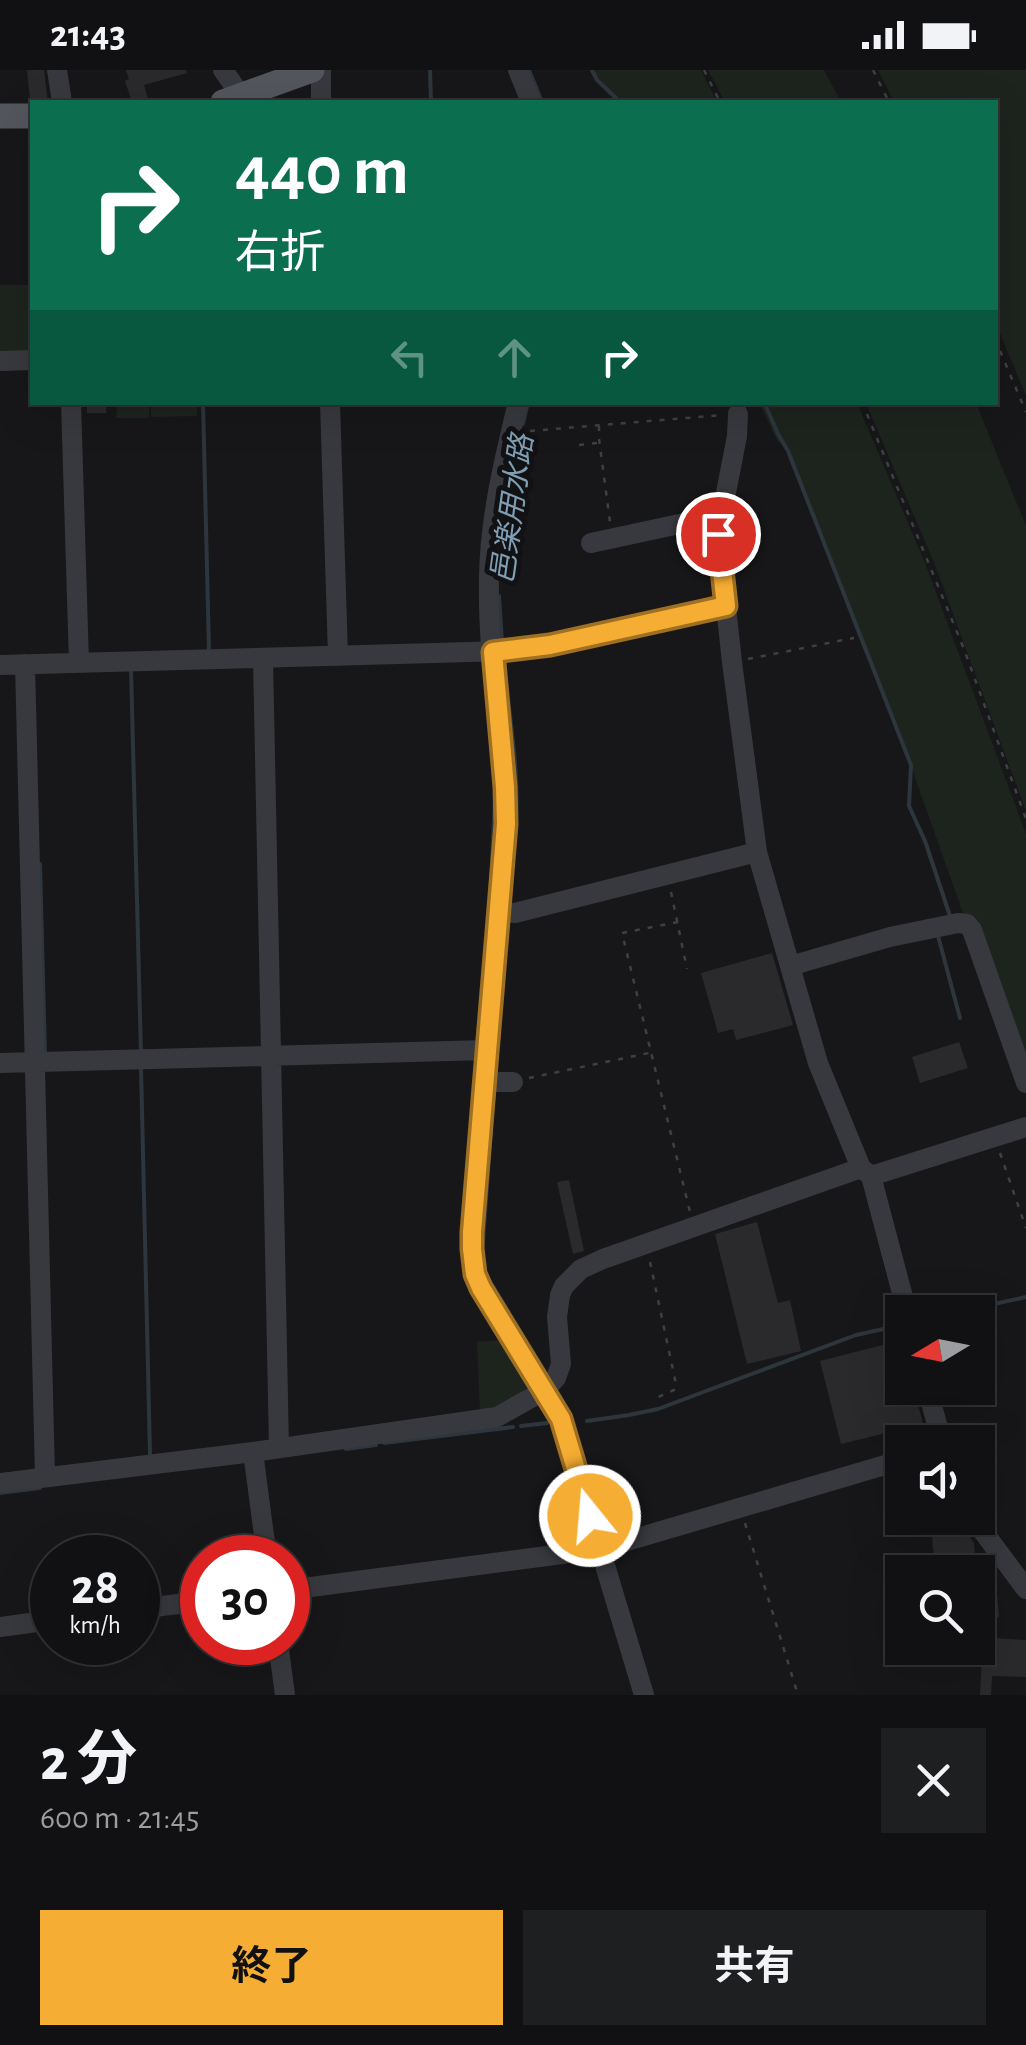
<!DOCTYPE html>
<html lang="ja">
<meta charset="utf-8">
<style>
body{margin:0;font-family:"Alegreya Sans","Noto Sans JP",sans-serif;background:#1e1f21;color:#f1f3f6;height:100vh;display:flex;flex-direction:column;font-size:38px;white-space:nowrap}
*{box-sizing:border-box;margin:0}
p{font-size:32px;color:#9c9da0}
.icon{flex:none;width:55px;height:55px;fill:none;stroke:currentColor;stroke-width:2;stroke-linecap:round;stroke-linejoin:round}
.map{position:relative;height:1625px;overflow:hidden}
.drawer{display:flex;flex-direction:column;background:#111113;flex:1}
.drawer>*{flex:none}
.banner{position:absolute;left:30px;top:30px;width:968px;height:305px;border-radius:0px;box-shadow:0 10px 40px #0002,0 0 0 2px #303133;background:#0b6e4f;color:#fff;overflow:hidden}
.needle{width:65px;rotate:260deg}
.fabs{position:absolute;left:885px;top:1225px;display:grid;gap:20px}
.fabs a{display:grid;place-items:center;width:110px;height:110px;border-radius:0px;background:#111113;box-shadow:0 10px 40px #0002,0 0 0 2px #303133;font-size:50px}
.speed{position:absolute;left:30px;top:1465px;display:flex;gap:20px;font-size:50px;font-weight:700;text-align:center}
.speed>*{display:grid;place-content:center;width:130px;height:130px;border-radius:50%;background:#111113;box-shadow:0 10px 40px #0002,0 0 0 2px #303133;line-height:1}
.speed small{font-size:25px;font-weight:400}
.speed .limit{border:15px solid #d22;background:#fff;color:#111}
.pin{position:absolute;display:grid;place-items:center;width:85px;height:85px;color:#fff;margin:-42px;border:5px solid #fff;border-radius:50%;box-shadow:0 2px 10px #0007}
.me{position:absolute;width:110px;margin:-55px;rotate:343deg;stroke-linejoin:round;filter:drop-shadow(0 0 8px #0008)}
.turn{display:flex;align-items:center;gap:35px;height:210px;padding:0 40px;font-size:45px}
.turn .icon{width:130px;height:130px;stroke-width:2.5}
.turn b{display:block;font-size:70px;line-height:85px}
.lanes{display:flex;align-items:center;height:95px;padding:0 40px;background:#0003;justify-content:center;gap:50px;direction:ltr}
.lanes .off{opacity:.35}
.round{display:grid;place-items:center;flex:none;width:105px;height:105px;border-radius:0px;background:#1e1f21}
.overview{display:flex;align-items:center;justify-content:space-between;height:170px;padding:0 40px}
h1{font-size:60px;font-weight:700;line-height:75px}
.cta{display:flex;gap:20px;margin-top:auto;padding:20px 40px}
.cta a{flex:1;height:115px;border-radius:0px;background:#f5ad33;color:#111;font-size:40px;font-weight:700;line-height:115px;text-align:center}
.cta a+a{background:#1e1f21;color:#f1f3f6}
.status{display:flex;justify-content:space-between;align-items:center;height:70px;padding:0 50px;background:#111113;direction:ltr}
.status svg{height:28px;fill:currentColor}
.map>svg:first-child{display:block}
.green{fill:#1d241e}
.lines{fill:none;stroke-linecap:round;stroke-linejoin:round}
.stream{stroke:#2d363d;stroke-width:4}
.building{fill:#2a2a2d}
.path{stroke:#3e4045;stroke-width:2.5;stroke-dasharray:5 8;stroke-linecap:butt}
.minor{stroke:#38393e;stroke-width:20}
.major{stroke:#54565d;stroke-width:25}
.route-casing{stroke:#9f7021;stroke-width:25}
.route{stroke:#f5ad33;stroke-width:18}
.labels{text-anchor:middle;stroke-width:10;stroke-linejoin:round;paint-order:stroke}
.water-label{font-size:30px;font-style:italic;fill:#7f9eb4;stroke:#121214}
</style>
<div class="status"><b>21:43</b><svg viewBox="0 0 49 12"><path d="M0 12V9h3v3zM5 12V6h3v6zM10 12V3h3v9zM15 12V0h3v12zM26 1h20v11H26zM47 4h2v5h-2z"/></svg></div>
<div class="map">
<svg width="1026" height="1625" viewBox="0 0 1026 1625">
<rect width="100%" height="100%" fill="#171719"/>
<path class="green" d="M592,0H701L717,32H620L597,10Z
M708,0H824L841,32H725Z
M878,0H1026V326L995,251V32H894Z
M0,215H32V284H0Z
M117,333H149V348H116Z
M151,333H197V346L151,347Z
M759,333H857L925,493L1026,764V999L964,846L912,699L854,556L789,380L777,370Z
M866,333H976L1026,456V741L935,495Z
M498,1270L530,1316L504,1336L480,1342L477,1272Z"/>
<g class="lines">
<path class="stream" d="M430,0L431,32
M529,0L542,32
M592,0L597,10L620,32
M203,332L209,581
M764,332L778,364L788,381L911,695L909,736L925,771L950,846L949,849
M523,354L528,332
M507,427L520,368
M499,526L502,572
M503,586C509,645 521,707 515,766
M131,599L141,984
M40,794L45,984
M490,831L495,731
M938,866L960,948
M477,975L479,955
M141,997L150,1385
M495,1005L499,960
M484,1194L482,1185L494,1019
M488,1208L548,1307
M958,1242L1026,1227
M558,1323L570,1345
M587,1351L629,1345L658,1339L856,1265L902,1255
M521,1356L547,1353
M384,1373L513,1357
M346,1379L376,1375
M0,1423L40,1418"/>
</g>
<path class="building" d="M27,0H44L48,32L30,30Z
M126,0H186L187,3L144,15L148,29L132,32L125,11L129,9Z
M87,332H106V343H87Z
M772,883L793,955L736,970L733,959L718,963L701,903Z
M959,972L968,998L920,1013L912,987Z
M569,1110L584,1181L573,1184L557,1112Z
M757,1152L778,1233L790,1230L801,1281L747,1294L715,1164Z
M902,1270V1318H914L923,1354L841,1374L820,1291Z
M967,1463L974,1473L976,1502H935L932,1467Z
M995,1501L999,1547L995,1548L994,1568L1026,1570V1607L992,1606L991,1625H980L984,1548L978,1549V1502Z"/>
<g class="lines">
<path class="path" d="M704,0L720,32
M873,0L889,32
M995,269L1026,342
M862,332L964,579L1026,749
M599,356V369L610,452
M530,361L722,345
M579,375L597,373
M748,589L854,568
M671,822L687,899
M678,852L622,863L690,1142
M529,1008L649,983
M1000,1083L1026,1158
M650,1192L676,1314L674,1320L654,1329
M745,1453L798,1625"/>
<path class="minor" d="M57,0L62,32
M223,0L242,27
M321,0V32
M518,0L531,32
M0,291L32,290
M71,332L79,593
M330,332L338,586
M518,332C504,390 490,447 489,507C487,590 504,672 506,754L472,1162L473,1193L481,1218L561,1349L644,1625
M738,344L737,366L718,464L732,592L757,782L818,993L861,1098L871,1106L907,1242
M591,473L698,450L721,448
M263,588L279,1378
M25,594L45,1406
M0,595L507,581L550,575L726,536
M498,842L515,843L757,782
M790,896L890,867L958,853L967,854L972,860L1026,1013
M0,993L487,980
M485,1012H513
M871,1106L1026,1057
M927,1318L942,1372
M253,1382L267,1488
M0,1413L253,1382L497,1347L545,1320L556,1308L561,1294L557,1247L560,1225L564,1216L581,1199L603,1189L861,1098
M973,1448L1026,1519
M288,1520L600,1479L902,1390
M138,1539L202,1531
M0,1557L52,1550
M278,1572L285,1625"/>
<path class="major" d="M223,32L312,0
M0,46H32"/>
</g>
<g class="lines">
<g class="route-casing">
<path id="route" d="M590,1446L561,1349L481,1218L475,1204L472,1179V1162L506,754L505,717L493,582L550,575L726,536L718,464"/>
</g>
<use href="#route" class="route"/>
</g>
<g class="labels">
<g class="water-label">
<text transform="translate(512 439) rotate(-82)" y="10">邑楽用水路</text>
</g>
</g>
</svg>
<div class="fabs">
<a><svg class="needle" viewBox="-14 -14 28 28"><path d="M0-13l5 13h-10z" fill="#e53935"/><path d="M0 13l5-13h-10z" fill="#9c9da0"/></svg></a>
<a><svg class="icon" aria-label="sound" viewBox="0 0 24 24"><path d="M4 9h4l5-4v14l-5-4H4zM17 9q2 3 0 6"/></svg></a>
<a><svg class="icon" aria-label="search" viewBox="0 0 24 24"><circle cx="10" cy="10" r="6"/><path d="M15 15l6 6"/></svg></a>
</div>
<div class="speed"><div>28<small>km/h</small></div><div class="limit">30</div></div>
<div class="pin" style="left:718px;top:464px;background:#d93025"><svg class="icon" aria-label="arrive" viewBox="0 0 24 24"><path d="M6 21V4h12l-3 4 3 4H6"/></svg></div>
<svg class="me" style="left:590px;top:1446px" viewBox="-20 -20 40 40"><circle r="17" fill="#f5ad33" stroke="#fff" stroke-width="3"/><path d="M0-11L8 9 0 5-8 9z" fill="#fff"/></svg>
<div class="banner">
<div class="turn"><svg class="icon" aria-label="right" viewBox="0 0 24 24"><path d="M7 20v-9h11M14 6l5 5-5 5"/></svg><div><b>440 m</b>右折</div></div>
<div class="lanes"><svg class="icon off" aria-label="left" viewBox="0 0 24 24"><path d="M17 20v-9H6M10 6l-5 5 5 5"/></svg><svg class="icon off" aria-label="ahead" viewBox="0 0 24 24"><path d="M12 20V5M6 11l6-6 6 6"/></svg><svg class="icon" aria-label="right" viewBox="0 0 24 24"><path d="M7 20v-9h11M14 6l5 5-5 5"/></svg></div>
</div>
</div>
<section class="drawer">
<div class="overview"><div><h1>2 分</h1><p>600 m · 21:45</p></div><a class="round"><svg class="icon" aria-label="close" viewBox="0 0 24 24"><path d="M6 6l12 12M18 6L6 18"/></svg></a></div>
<div class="cta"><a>終了</a><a>共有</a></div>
</section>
